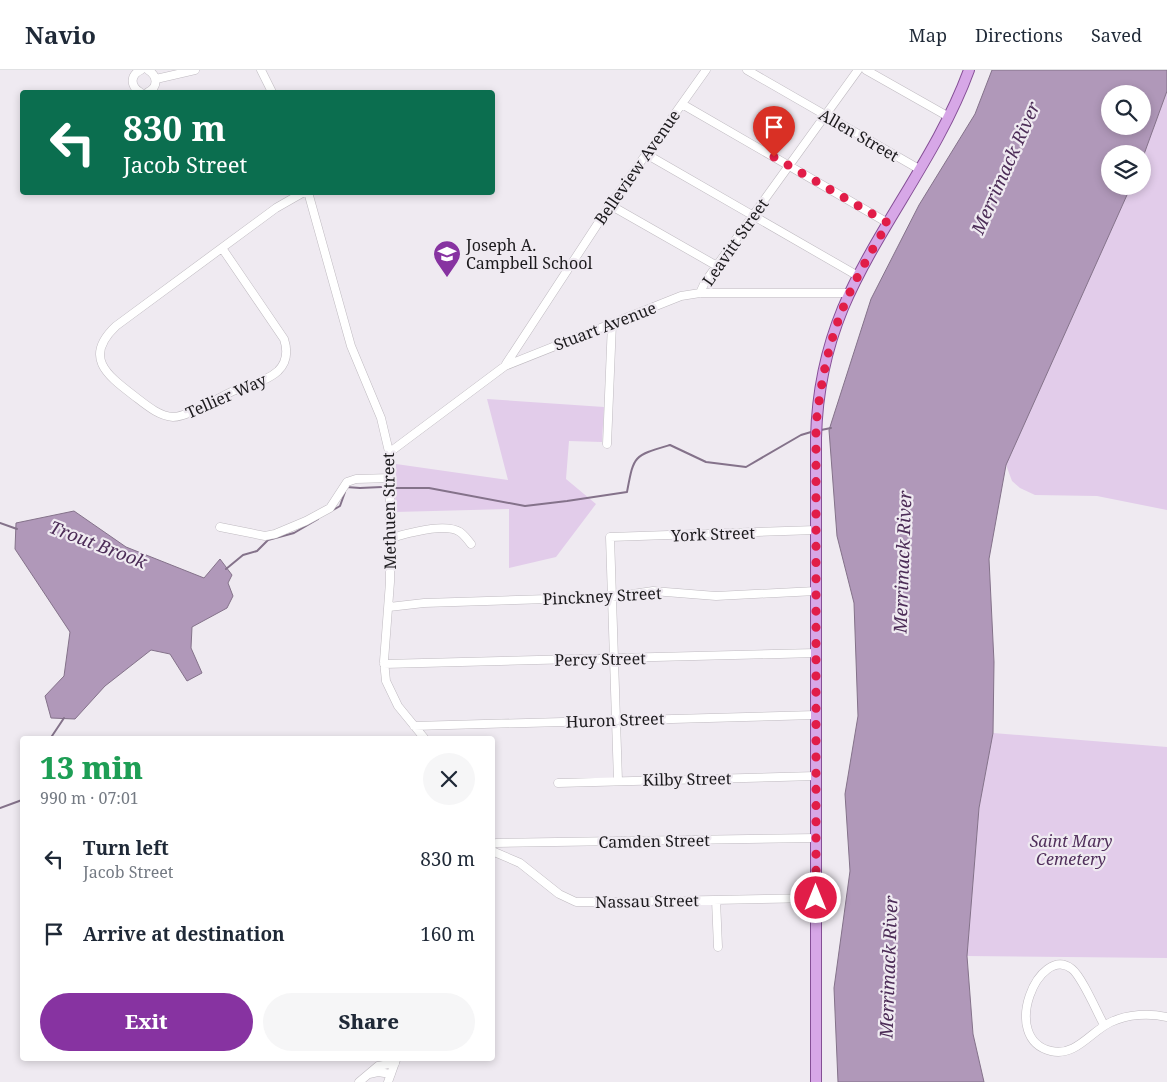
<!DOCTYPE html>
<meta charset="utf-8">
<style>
body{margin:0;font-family:"Noto Serif",serif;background:#f6f6f7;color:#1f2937;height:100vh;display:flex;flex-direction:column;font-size:19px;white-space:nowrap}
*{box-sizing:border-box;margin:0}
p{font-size:16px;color:#747a83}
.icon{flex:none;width:28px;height:28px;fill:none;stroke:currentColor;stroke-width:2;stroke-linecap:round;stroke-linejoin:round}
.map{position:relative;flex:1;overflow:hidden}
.drawer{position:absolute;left:20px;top:666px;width:475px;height:325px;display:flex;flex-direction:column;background:#fff;border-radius:5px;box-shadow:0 2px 8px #0003}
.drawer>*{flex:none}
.guide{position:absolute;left:20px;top:20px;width:475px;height:105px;border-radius:5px;box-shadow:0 2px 8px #0003;background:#0b6e4f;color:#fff;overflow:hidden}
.fabs{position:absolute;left:1101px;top:15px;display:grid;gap:10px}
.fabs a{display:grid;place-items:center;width:50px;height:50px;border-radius:50%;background:#fff;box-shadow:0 2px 8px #0003;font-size:25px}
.pin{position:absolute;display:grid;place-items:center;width:42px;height:42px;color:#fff;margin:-51px -21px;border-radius:50% 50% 50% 0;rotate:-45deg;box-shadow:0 0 5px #0007}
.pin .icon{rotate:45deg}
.me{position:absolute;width:55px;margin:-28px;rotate:0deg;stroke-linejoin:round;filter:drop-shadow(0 0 4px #0008)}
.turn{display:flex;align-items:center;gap:18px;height:105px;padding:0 20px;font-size:22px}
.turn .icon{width:65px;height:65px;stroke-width:2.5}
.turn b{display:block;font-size:35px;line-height:42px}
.round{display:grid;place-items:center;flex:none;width:52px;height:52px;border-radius:26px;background:#f6f6f7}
.summary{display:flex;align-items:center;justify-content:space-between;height:85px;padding:0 20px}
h1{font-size:30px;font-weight:800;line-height:38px;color:#1e9e55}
.primary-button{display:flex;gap:10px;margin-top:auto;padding:10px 20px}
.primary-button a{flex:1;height:58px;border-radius:30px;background:#8733a1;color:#fff;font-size:20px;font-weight:800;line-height:58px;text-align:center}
.primary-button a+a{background:#f6f6f7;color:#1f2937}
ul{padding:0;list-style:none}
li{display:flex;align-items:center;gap:15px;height:75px;padding:0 20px}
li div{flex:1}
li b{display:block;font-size:19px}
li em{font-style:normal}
header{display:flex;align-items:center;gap:30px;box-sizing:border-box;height:70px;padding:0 25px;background:#fff;border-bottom:1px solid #e0e1e3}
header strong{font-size:24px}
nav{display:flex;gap:28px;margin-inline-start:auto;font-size:18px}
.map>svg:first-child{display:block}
.green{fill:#e2ccea}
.water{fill:#b098b9;stroke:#84728a;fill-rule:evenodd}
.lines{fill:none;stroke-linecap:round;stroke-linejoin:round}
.stream{stroke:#84728a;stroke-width:2}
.minor-casing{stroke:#bfbac0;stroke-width:9}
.major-casing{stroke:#854f96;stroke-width:12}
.minor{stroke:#fff;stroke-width:8}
.major{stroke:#d7a7e7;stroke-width:10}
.route{stroke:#e11d48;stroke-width:9;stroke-dasharray:0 16.2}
.labels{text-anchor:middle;stroke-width:4.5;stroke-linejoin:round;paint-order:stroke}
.street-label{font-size:16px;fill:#1c1a1d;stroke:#efeaf1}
.poi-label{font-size:16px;fill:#1c1a1d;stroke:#efeaf1;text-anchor:start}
.park-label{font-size:16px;font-style:italic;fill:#502f5b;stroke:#efeaf1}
.water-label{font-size:18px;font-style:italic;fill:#4c2c57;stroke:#efeaf1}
</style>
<header>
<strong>Navio</strong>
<nav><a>Map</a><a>Directions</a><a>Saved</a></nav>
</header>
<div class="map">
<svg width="1167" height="1012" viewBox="0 0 1167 1012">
<rect width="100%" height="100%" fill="#efeaf1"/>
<path class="green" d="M1167,21V440L1097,426L1035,425L1020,418L1012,411L1006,395L1131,116H1142L1143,87Z
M487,329L604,337L602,372L569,371L566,409L596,434L556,487L509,498V439L395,442L396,394L508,410Z
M993,663L1167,677V888L967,886L979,738Z"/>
<path class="water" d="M992,0H1167V21L1143,87L1142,84H1110V116H1131L1006,395L989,489L994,592L993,663L979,738L967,886L973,964L984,1012H838L834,918L850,801L845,724L858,646L854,533L837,466L829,360L871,229L919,135L975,44ZM1110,24H1142V56H1110Z
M74,441L126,477L204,508L220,489L232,505L228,513L233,526L227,538L192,557L191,578L202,603L187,611L170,584L151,580L105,616L75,649L51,648L45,626L64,606L70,562L15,479L16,453Z"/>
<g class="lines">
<path class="stream" d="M821,360L831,358
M346,417L360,418L382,417
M396,418H429L525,436L567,431L627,422C634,385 633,386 670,375L706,392L746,397L801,365L811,362
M333,440L340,436L345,422
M0,453L17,459
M226,499L243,485L257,481L268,470L294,463L318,449
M50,669L64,648
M0,738L22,730"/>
<g class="minor-casing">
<path id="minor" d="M148,0C158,6 158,17 148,22
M261,0L272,22
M747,0L919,99
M866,0L949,47
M156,9L195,0
M140,22C130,16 130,5 141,0
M682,34L888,153
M646,84L858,206
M308,122L351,276L381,348L390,386V512L384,591L386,611L398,636L425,669
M610,135L717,196
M222,178L284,269C288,281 287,292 278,301C266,312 247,315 233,321C218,328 188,347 173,347C158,346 145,334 133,325C107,305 83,287 116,256L276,138L304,122
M700,223L705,212L858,0
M506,294L610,135L706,0
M607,374L612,253
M390,382L505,296L681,226L700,223H850
M220,457L265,466L275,464L306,451L330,438L347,412L356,409L391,408
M390,468C407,464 444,452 460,462C464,465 468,470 471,474
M389,537L424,533L612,527L653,521L716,526L816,521
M384,594L816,583
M414,656L816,645
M618,711L610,467L816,460
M558,713L816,706
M492,775L496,773L817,768
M492,781L520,793L559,824L576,832H612L816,828
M716,830L718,877
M1104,955C1097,942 1082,907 1072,899C1039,873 999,969 1051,981C1076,987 1091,961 1111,952C1128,944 1149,943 1167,947
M369,1004L378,1002L391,1004
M359,1012L378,996L395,993
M388,1012L396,990"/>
</g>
<g class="major-casing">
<path id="major" d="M816,1012V368C817,324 826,279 843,238C878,156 938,85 969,0"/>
</g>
<use href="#minor" class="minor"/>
<use href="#major" class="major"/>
</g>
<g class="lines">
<path class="route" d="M774,87L888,153C868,187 847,222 835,260C825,290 820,322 816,354V828"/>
</g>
<defs>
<g id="school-pin" transform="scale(1.4375)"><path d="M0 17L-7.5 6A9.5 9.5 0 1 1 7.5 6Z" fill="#8733a1" stroke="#efeaf1"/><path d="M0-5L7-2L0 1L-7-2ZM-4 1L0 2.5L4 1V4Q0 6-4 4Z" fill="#fff"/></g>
</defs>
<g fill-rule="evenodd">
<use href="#school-pin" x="447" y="184"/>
</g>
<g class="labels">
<g class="street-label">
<text transform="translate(859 65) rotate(30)" y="6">Allen Street</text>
<text transform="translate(637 97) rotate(-55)" y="6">Belleview Avenue</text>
<text transform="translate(735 172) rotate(-55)" y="6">Leavitt Street</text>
<text transform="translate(605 256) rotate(-21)" y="6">Stuart Avenue</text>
<text transform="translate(226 326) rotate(-24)" y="6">Tellier Way</text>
<text transform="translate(389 441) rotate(-91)" y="6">Methuen Street</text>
<text transform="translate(713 464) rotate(-2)" y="6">York Street</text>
<text transform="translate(602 526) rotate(-3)" y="6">Pinckney Street</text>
<text transform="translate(600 589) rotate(-1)" y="6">Percy Street</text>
<text transform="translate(615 650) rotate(-2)" y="6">Huron Street</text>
<text transform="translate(687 709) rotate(-1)" y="6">Kilby Street</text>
<text transform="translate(654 771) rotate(-1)" y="6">Camden Street</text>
<text transform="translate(647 831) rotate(-1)" y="6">Nassau Street</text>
</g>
<g class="poi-label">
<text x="466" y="181">Joseph A.<tspan x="466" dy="18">Campbell School</tspan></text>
</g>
<g class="park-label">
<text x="1071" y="777">Saint Mary<tspan x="1071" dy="18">Cemetery</tspan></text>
</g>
<g class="water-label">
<text transform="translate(1006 98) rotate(-66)" y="6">Merrimack River</text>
<text transform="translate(98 475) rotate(21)" y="6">Trout Brook</text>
<text transform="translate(903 492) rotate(-88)" y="6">Merrimack River</text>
<text transform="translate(889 897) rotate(-88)" y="6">Merrimack River</text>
</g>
</g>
</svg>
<div class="fabs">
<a><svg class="icon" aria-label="search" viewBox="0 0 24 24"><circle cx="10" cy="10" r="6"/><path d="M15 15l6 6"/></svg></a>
<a><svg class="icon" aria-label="layers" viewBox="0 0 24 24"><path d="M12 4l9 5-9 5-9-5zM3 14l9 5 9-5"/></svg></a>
</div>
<div class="pin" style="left:774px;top:87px;background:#d93025"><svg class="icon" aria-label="arrive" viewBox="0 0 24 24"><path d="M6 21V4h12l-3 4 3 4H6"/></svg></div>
<svg class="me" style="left:816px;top:828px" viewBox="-20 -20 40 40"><circle r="17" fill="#e11d48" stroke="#fff" stroke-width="3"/><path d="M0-11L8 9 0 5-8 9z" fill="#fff"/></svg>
<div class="guide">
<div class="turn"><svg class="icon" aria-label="left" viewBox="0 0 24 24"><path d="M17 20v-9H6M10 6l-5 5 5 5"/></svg><div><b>830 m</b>Jacob Street</div></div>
</div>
<section class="drawer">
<div class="summary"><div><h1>13 min</h1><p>990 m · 07:01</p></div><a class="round"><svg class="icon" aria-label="close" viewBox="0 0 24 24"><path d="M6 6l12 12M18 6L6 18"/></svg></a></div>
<ul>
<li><svg class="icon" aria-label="left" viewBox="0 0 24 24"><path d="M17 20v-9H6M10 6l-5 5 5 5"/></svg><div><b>Turn left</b><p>Jacob Street</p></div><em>830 m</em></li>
<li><svg class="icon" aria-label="arrive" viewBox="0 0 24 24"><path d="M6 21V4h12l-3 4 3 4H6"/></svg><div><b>Arrive at destination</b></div><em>160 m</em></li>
</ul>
<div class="primary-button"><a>Exit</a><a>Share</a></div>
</section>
</div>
